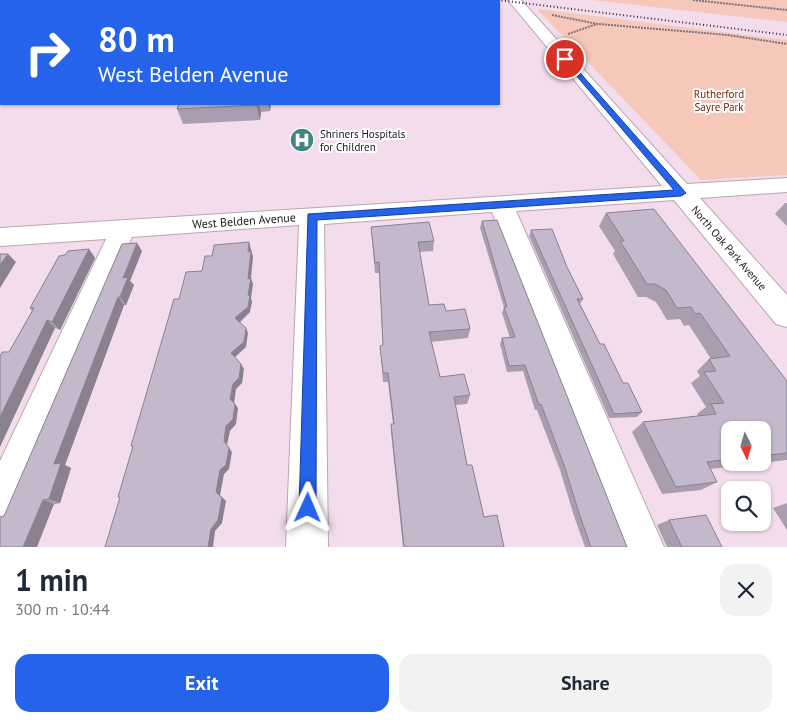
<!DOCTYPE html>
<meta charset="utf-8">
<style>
body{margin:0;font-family:"PT Sans",sans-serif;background:#f2f2f3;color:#1f2937;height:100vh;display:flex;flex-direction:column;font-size:19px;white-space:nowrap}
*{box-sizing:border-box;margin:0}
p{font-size:16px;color:#747a83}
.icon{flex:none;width:28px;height:28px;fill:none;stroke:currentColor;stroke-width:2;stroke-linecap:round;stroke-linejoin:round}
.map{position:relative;height:547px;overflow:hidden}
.drawer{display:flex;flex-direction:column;background:#fff;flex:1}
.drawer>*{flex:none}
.hud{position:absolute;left:0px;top:0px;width:500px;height:105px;box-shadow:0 1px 4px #0004;background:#2563eb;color:#fff;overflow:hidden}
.needle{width:32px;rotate:175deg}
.buttons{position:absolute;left:721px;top:421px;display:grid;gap:10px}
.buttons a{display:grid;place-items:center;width:50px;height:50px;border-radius:10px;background:#fff;box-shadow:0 1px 4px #0004;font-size:25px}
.pin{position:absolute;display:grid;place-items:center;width:42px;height:42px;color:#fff;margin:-21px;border:2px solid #fff;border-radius:50%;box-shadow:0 1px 5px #0007}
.me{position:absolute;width:55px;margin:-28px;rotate:1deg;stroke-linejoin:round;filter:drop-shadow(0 0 4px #0008)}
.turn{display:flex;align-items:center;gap:18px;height:105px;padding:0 15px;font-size:22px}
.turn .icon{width:65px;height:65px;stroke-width:2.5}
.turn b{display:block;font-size:35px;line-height:42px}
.round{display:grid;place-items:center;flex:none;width:52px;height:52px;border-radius:15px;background:#f2f2f3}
.head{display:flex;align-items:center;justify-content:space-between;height:85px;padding:0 15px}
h1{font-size:30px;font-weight:700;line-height:38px}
.button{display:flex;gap:10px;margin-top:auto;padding:10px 15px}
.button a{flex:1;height:58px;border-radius:15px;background:#2563eb;color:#fff;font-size:20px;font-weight:700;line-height:58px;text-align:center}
.button a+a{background:#f2f2f3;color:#1f2937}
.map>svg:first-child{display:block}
.green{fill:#f6c8b9}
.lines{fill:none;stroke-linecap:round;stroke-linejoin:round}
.minor-casing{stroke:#bba6b3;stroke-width:2}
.path{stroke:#80717b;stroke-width:2;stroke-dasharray:2 1;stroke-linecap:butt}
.minor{fill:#fff;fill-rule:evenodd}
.rail{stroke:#382f35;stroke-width:2;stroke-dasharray:1 2.5;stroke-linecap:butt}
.wall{fill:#a99eb0;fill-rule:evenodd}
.shaded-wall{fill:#898190}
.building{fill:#c4b8cd;stroke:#898190}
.route{fill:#2563eb;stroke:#184099}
.labels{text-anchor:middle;stroke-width:4;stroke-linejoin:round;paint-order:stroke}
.far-park-label{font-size:11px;fill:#6a240a;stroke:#fff}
.far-poi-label{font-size:11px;fill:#1e161b;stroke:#fff;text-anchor:start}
.far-street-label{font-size:11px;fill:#1e161b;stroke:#fff}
.street-label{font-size:12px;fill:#1e161b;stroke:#fff}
</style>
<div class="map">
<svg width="787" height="547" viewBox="0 0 787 547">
<rect width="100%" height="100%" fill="#f3dceb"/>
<path class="green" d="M592,0H787V22Z
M537,9L787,40V175L701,180Z"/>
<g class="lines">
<g class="minor-casing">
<path id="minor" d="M508,0H521L687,184L787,178V192L700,198L787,295V327L776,324L674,200L516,211L664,547H622L492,212L324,224L328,547H286L299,225L132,237L14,519L0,525V461L106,239L0,246V228L662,186Z"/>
</g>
<path class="path" d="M217,0L220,1
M349,0L351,1
M693,0L787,10
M180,1L191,0
M552,15L598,24L728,35L787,44
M568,34L597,24"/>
<use href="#minor" class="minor"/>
<path class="rail" d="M498,0L787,35"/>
</g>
<path class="wall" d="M1,22V53H0V23Z
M179,104H271L270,111L261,112L260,120L183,124L177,109Z
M785,203H787V226L775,214Z
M606,213L787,381V460L710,469L717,482L701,490L662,494L632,432L643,422L698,416L697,414L706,407L691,383L700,376L697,371L709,359H711L689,325L684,326L680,319L667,320L656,302L646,297H638L613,254L615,251L599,226ZM730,430H762V462H730Z
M482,221L627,547H585L575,519L560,470L537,410H535L523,371L507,372L500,344L502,338H510L502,313L504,307L480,228Z
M371,227L434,241L433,251L419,252L429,305L446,311L470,329L468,338L431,342L440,377L470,395L467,404L455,405L467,465L484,517L504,547H403L391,432V424H393L388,382H383L381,355L380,346L383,345L379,273H375Z
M531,230L567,267L583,299L580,304L600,344L623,383L642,412L637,417L609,418L529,236Z
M89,249L95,258L60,330L55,328L9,352L32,311L30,308Z
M142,251L130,281L134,285L126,305H124L65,465L71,468L60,503L4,516Z
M787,503V530L773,508Z
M669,520L722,547H667L657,525Z"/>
<path class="shaded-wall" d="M256,104H259L261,112L260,120Z
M268,104H271L270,111Z
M249,242L253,257L251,278L253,284L251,298L252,302L250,312L238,324L235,318L248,279V252Z
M137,243L142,251L130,281L134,285L126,305L120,297L123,278Z
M89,249L95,258L60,330L52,322Z
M8,254L16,262L0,288V265Z
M118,297L124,305L65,465L71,468L60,503L49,499L54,464Z
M47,320L55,328L0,447V417Z
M246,328L248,333L246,347L233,359L231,353Z
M241,364L244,369L242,383L236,389L234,404L230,399L233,384Z
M235,404L238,408L236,424L230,431L227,445L232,452L229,469L224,474L220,495L226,501L222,523L215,531L213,547H208L226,426Z
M43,500L54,504L37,547H23Z"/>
<path class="building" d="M155,0H178L177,1H154Z
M249,0H327V1H245Z
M1,22V39H0V23Z
M179,104H256V105L177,109Z
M654,209L787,381V453L762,456V430H730V459L707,462L717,482L676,487L643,422L716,414L711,404L724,403L704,372L716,371L709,359L730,356L700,313L695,314L691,307L677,308L666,290L655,284H647L620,241H624L606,213Z
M497,220L627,547H591L580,516L564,465L541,404L539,405L525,365L509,366L502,338L515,337L504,307H507L482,221Z
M429,222L434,241L418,242L429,305L444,304L446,311L465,309L470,329L429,332L440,377L464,374L470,395L454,397L467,465H472L484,517L497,515L504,547H404L391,424H394L388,373H383L380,346L383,345L379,262L375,263L371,227Z
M552,229L567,267L583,299H577L600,344H604L623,383H628L642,412L614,414L531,230Z
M249,242L248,252L251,251L248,279L251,278L248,295L250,296L248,307L235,318L246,328L244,342L231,353L241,364L239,378L233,384L230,399L235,404L233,419L226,426L224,441L229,448L226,465L220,470L216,492L222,498L218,520L211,529L208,547H105L120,497H118L133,446H131L174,299H179L186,272L202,271L205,256H212L214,245Z
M137,243L123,278L128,277L120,297H118L54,464L61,463L49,499L43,500L23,547H0V517L4,516L122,244Z
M89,249L52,322L47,320L0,417V356L2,352H9L34,308H30L59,256L65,255L68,251Z
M0,254H8L0,265Z
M706,515L722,547H682L669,520Z"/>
<path class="route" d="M563,58H567L686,193L681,196L317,220L316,508L313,514L308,517L302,514L299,508L308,214L674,190L563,60Z"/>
<defs>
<g id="hospital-disc" transform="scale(1.25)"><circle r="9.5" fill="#3f8684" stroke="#fff"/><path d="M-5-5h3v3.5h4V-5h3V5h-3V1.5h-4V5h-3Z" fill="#fff"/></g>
</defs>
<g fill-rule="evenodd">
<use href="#hospital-disc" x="302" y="140"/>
</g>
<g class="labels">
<g class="far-park-label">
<text x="719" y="98">Rutherford<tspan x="719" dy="13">Sayre Park</tspan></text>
</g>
<g class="far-poi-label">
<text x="320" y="138">Shriners Hospitals<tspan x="320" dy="13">for Children</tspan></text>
</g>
<g class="far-street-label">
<text transform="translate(729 248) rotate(49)" y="4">North Oak Park Avenue</text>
</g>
<g class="street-label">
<text transform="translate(244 221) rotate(-4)" y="4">West Belden Avenue</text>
</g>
</g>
</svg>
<div class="buttons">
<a><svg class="needle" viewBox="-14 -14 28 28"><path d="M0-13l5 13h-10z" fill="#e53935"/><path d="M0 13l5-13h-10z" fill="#747a83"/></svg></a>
<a><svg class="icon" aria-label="search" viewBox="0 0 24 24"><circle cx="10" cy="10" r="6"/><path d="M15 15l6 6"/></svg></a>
</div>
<div class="pin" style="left:565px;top:59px;background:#d93025"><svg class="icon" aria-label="arrive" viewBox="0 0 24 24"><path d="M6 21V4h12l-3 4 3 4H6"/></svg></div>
<svg class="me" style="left:308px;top:508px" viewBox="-20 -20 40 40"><path d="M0-17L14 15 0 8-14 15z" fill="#2563eb" stroke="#fff" stroke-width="4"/></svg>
<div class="hud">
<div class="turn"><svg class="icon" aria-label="right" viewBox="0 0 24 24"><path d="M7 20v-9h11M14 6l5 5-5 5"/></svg><div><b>80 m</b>West Belden Avenue</div></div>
</div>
</div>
<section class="drawer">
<div class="head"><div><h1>1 min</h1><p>300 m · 10:44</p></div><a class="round"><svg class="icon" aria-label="close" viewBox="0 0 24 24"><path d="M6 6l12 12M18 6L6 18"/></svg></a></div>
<div class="button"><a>Exit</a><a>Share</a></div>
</section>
